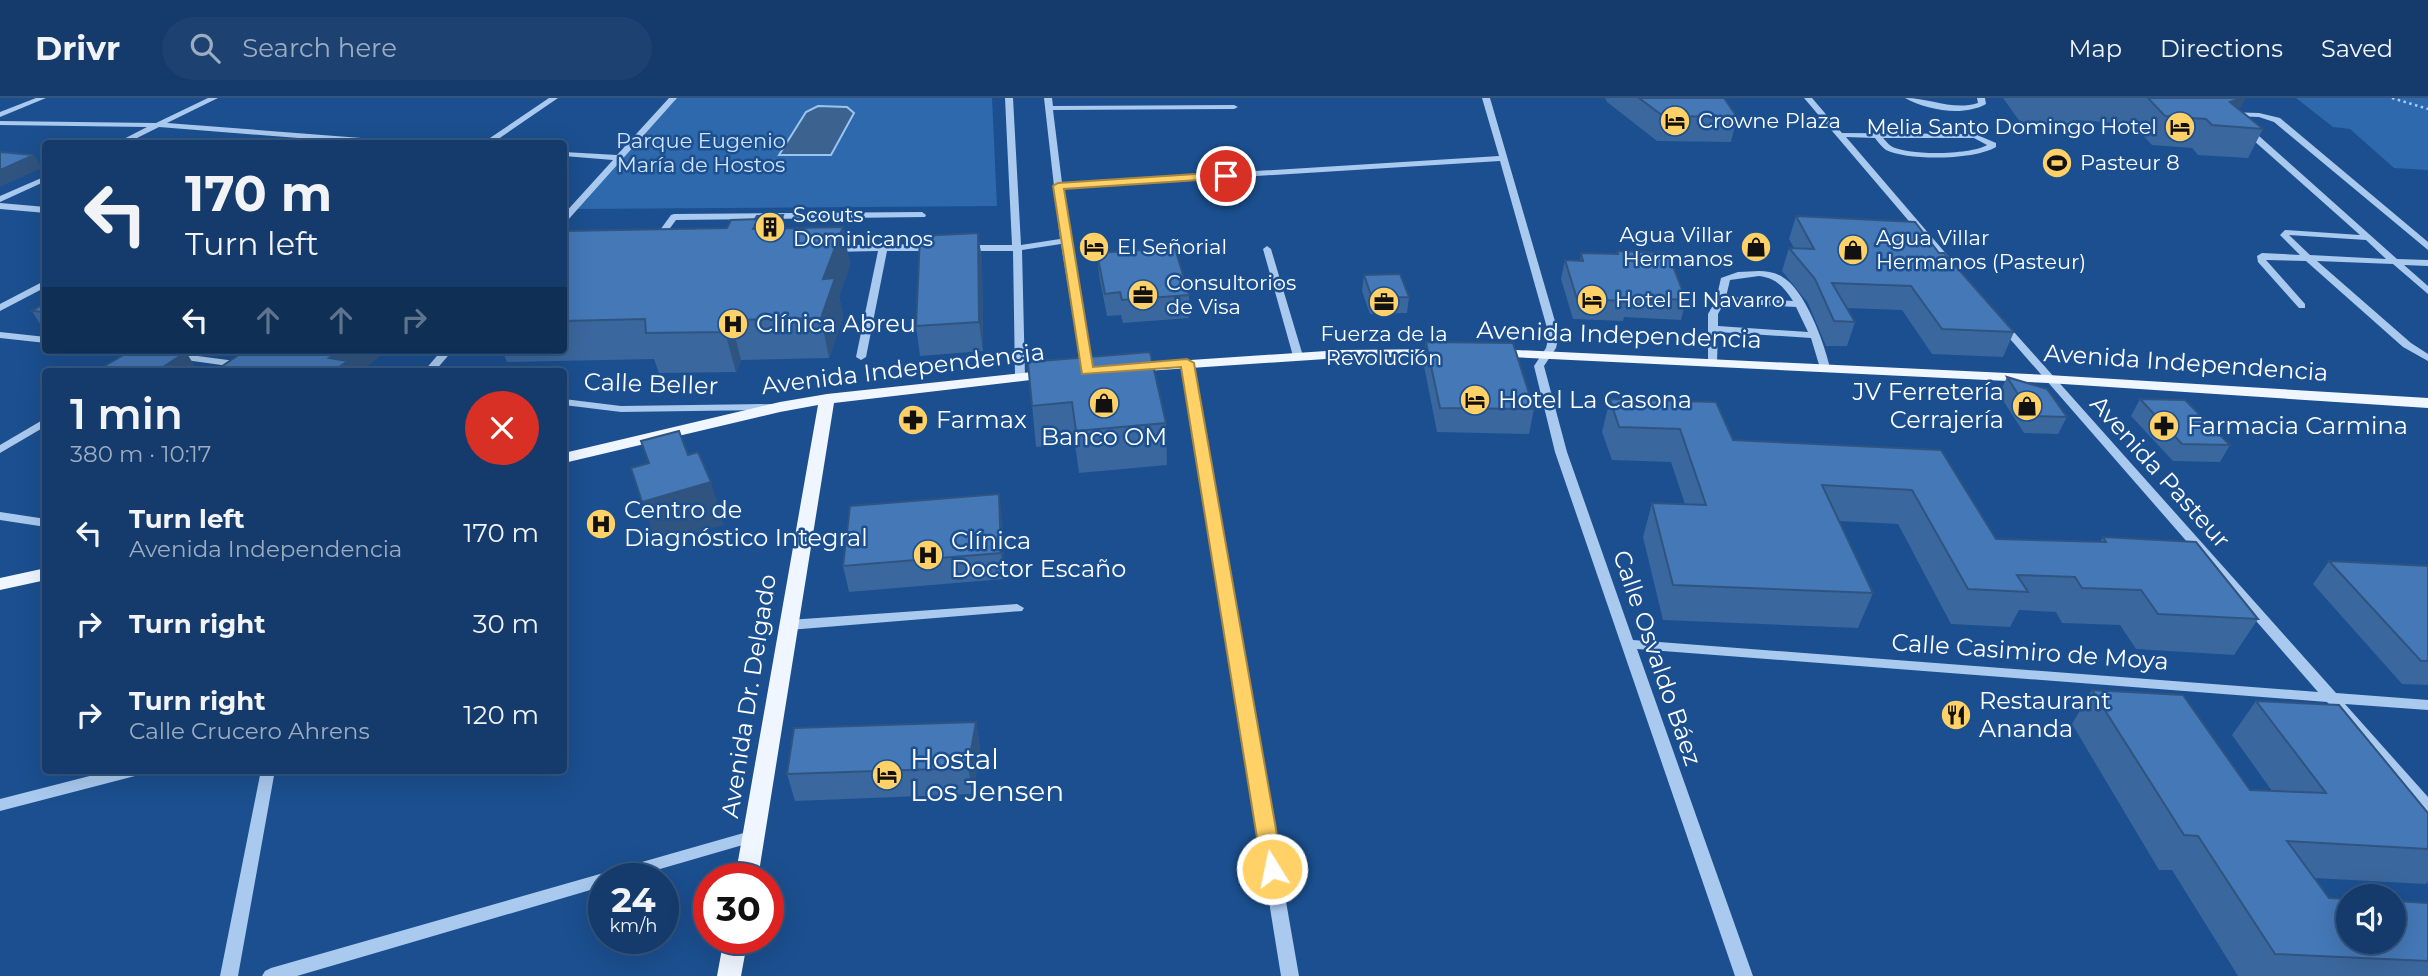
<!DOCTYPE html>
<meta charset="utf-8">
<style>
body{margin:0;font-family:Montserrat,sans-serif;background:#1d4271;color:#f1f3f6;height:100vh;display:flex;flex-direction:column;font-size:26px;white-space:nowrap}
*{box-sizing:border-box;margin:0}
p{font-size:23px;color:#9dadc1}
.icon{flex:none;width:38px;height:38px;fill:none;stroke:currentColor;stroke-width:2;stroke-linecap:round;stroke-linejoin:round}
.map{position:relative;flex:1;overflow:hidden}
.panel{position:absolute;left:42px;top:270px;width:525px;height:406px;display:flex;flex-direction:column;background:#143b6b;border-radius:7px;box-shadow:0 7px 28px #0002,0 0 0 2px #33557e}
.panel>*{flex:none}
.banner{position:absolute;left:42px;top:42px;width:525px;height:214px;border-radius:7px;box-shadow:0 7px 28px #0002,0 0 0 2px #33557e;background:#143b6b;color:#f1f3f6;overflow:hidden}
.fabs{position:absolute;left:2336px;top:786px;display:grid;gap:14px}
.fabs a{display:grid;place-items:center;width:70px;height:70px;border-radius:50%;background:#143b6b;box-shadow:0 7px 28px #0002,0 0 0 2px #33557e;font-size:35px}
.speed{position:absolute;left:588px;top:765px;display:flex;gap:14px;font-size:35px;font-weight:700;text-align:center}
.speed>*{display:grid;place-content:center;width:91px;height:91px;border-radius:50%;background:#143b6b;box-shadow:0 7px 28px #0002,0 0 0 2px #33557e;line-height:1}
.speed small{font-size:18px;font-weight:400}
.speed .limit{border:10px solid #d22;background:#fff;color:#111}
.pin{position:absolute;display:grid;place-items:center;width:60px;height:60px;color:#fff;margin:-30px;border:4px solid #fff;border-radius:50%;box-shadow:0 2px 7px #0007}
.me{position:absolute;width:77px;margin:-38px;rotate:350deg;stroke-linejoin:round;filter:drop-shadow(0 0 5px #0008)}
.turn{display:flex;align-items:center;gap:24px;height:147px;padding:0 28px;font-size:32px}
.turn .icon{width:91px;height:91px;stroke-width:2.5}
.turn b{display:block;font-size:49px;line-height:60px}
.lanes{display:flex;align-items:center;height:66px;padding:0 28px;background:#0003;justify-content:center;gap:35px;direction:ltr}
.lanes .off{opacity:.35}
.round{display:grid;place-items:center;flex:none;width:74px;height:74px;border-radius:37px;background:#1d4271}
.head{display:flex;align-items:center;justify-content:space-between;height:119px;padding:0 28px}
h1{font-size:42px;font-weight:600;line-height:52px}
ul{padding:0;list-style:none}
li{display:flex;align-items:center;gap:21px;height:91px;padding:0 28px}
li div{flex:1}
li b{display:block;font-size:26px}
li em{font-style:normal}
header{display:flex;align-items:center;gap:42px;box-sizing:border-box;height:98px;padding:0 35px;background:#143b6b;border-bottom:2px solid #33557e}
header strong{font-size:33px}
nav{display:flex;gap:38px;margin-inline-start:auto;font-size:24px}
.search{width:490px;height:63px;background:#1d4271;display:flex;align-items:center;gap:18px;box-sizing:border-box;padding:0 24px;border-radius:38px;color:#9dadc1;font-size:26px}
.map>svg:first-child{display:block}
.green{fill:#2e69ad}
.water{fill:#3c6290;stroke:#9cc4f0;stroke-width:2}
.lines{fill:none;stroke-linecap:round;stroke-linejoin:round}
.path{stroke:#a9c9ee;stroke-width:2.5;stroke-dasharray:2.5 3.5;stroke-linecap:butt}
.minor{fill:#a9c9ee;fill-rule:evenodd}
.major{fill:#f0f6ff;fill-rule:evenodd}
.wall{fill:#3a679d}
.shaded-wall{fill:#305480}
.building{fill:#4478b7;stroke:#305480;stroke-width:2}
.route{fill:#ffd166;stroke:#a68842;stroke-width:2}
.labels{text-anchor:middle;stroke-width:5;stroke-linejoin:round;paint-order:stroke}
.far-poi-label{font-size:21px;fill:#fff;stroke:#1b4f8f;text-anchor:start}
.far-park-label{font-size:21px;fill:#cfe3fa;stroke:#1b4f8f}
.poi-label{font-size:24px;fill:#fff;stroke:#1b4f8f;text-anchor:start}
.street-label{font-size:24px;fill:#fff;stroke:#1b4f8f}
.near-poi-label{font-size:28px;fill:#fff;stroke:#1b4f8f;text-anchor:start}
</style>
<header>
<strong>Drivr</strong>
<div class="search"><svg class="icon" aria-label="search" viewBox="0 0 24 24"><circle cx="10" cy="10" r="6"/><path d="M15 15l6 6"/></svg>Search here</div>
<nav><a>Map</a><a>Directions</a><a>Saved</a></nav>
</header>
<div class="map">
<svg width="2428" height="878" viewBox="0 0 2428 878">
<rect width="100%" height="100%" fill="#1b4f8f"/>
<path class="green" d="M676,0H992L997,108L575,111Z
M2296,0H2428V72L2394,70L2350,31L2333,29Z"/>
<path class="water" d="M818,8L847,9L854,15L831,57H779L806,14Z"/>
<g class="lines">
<path class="path" d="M2392,0L2428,11"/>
<path class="minor" d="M36,0H46L0,19V14Z
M208,0H218L167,25L413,44L417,46H375L159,29L125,46H114L147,29L0,27V23L156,25Z
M549,0H558L491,46H481Z
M669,0H677L567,123H564V116L613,62L564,58V54L617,57Z
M1005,0H1013L1021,147L1060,141L1044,0H1052L1053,8L1234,7L1238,9L1234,11L1053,12L1062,85L1499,58L1482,0H1490L1559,237L1556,250L1544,268L1567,354L1633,542L2318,594L1997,226L1999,224H2005L2336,595L2428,602V612L2345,606L2428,699V715L2423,713L2327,604L1637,551L1753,878H1735L1555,354L1534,268L1546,250L1549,237L1500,63L1063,90L1069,143L1092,273L1087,276L1082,273L1061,146L1022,152L1025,279L1020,282L1015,279L1013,153H966L962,150L966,147H1012Z
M1804,0H1812L1842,35L1975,36L1996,45V49C1975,62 1908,63 1886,52C1882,49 1878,44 1875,40L1846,39L1954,165V169H1948ZM1883,40H1974L1987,47C1971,57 1907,58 1891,48C1888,46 1885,42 1883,40Z
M1905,0C1931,0 1953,13 1978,5L1977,0H1985L1986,6C1963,19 1927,12 1905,0Z
M2227,14L2259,15L2280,20L2428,144V152L2274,24L2259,19L2230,18L2226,16Z
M2244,30H2250L2397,161L2428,162V168L2404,167L2428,188V196L2393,166L2317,163L2411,245L2428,256V263L2403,249L2306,163L2266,162L2305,206V210H2299L2258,164L2257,158L2262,155L2300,157L2280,137L2285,132L2360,137L2244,34ZM2289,137L2366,142L2386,161L2310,157Z
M46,78V83L0,104V98Z
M0,105L46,109V115L0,111Z
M922,114L926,117L925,119L676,122L659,145L652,143L671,117L674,116Z
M883,146L934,147L938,150L934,153H887L866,259L861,262L856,259L878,153L830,154L826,151L830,148Z
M1267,148L1271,151L1303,258L1302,260H1294L1293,258L1263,151Z
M1759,173C1766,173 1774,174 1781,178C1805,191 1824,244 1830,270L1829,272L1825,273L1820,270L1811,240L1718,234L1717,264L1716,266H1708V216L1716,202L1721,180L1738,174ZM1759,178C1776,180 1784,189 1793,203L1726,199L1730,182ZM1724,205L1796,209L1808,234L1718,228V216Z
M46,182V189L0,213V206Z
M0,234L46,239V245L0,240Z
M442,252H453L435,273H424Z
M175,255L243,264L248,267L243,270L171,260V256Z
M1187,262L1192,265L1299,878H1281L1182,265Z
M564,301L621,308L772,306L777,309L772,312L621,314L564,307Z
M46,320V328L0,355V347Z
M0,414L46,421V429L0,422Z
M1017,506L1024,510L1022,513L789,532L784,530L782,527L784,524L789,522Z
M113,672H142L140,676L135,678L0,713V701Z
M261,672H275L238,878H220Z
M754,732L760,734L762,738L760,742L629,780H604V788L297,878H262L265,873L271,870Z"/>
<path class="major" d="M1449,251L1454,252L1456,255L1454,258L1341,260L1131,274L1124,270L1131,266L1341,252Z
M1495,251L2048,277L2428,300V310L2048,285L1490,258L1488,255L1490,252Z
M1051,272L1056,273L1058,276L1056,279L834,305L758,780H735L818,307L780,314L564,365V355L780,304L827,296Z
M46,470V482L0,492V480Z
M724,840H748L741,878H717Z"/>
</g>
<path class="wall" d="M1605,0H1724L1737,19L1731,44L1657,43L1607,4Z
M2003,0H2245L2239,12L2263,31L2248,60L2198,57L2192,50L2152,47L2132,26L2073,22L2071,28L2020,24Z
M1796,118L1939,155L2014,234L2003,259L1932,256L1902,212L1847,210L1855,224L1847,248H1826L1808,205L1782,173L1789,150H1794L1789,141Z
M785,125L782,131L843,129L850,167L839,198L843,219L829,260L741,262L736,274L659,275L654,261L507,264L502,252H564V133L727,130Z
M978,135L982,163L983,253L920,258L916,228Z
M1617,153L1686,202L1681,222L1624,219L1623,223L1573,221L1561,181L1565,162L1580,163L1581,155L1617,156Z
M1097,155L1189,197V220L1123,225L1121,217L1107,218L1099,177Z
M1364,177L1409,199L1407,215L1370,216L1362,193Z
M46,205V229H42L32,213Z
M1426,244L1534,311L1529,336L1437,334L1424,268Z
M1028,264L1166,325L1167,367L1079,375L1075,346L1036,349Z
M2007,279L2067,319L2058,336L2024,335L1999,296Z
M1610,301L1733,342L1941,352L1996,441L2100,444L2103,439L2258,521L2234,557L2136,551L2120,527L2062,525L2056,514L2019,512L2010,529L1951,526L1898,426L1839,423L1873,495L1858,530L1663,522L1643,439L1652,405L1685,406L1671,364L1612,362L1602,334Z
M2140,301L2230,347L2220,364L2173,363L2131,318Z
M1002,421L1004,481L849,494L843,468Z
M2329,463L2428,468V587L2402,586L2313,486Z
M2092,592L2250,692L2272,693L2232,637L2256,603L2428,715V784L2426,786L2314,780L2329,800L2428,805V878H2238L2172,772H2159L2072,626Z
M976,624L980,650L973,696L795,703L787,676Z"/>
<path class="shaded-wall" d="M2241,0H2245L2232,27L2230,4Z
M34,57L42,70L0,89V72Z
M783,117L785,125L773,147L771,140Z
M758,121L767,158L753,131Z
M843,129L850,167L839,198L843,219L829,260L821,220L823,181Z
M978,135L982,163L983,253L979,224Z
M731,222L741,262L736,274L725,234Z
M341,252H388L361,273H333L329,260Z
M186,254L196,270L192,273H157Z
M711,384L724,427L657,447L642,404Z
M999,396L1002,421L1004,481L1001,455Z
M976,624L980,650L973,696L968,670Z"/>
<path class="building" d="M1639,0H1724L1737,19L1663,18Z
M2148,0H2241L2230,4L2263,31L2212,27L2206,21L2165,18Z
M219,41L268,45L267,46H157L164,42L211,45Z
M0,54L34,57L0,72Z
M783,117L776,131H761L758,121H755L757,118Z
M1796,118L1915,124L1939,155H1944L2014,234L1942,231L1911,188L1832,185L1855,224L1834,223L1815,181L1789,150L1814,151Z
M758,121L753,131L843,129L823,181L835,180L821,220L731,222L725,234L646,235L645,221L564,223V133L727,130L731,122Z
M978,135L979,224L916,228L920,138Z
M1175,150L1189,197L1122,202L1120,194L1105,196L1097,155Z
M1617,153L1668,155L1686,202L1626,199L1627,203L1577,201L1565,162L1583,163L1581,155L1618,156Z
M1400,176L1409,199L1372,200L1364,177Z
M46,205V214L32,213Z
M1426,244L1513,245L1534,311L1440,310Z
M132,252H170L186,254L157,273H96Z
M246,252H341L329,260L348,263L333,273H215Z
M1150,254L1166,325L1076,333L1072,304L1032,308L1028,264Z
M2007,279L2047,291L2067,319L2032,318Z
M1610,301L1716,304L1733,342L1941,352L1996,441L2106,444L2103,439L2196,444L2258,521L2158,516L2141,492L2082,490L2075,479L2017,477L2028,494L1968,491L1912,392L1822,387L1873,495L1673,487L1652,405L1706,407L1680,331L1619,329Z
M2140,301L2185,302L2230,347L2182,346Z
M679,333L688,357L698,354L711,384L642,404L631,370L649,365L641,343Z
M999,396L1001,455L843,468L850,408Z
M2329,463L2428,468V563H2421Z
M2092,592L2183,597L2250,692L2326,695L2256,603L2339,607L2428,715V751L2287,743L2329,800L2348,801V844H2394V803L2428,805V863L2275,856L2198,738L2184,737Z
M976,624L968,670L787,676L794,630Z"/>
<path class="route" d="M1226,74L1231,78L1229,80L1064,91L1093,269L1187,261L1194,265L1283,771L1279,778L1272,780L1265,778L1262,771L1181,269L1082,276L1053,88L1058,85Z"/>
<defs>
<g id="hotel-disc" transform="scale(1.575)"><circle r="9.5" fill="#ffd166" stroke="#1b4f8f"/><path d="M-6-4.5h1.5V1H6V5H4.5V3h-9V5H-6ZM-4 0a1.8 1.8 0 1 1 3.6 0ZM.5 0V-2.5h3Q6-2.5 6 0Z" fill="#111"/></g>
<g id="stadium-disc" transform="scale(1.575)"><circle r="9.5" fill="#ffd166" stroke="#1b4f8f"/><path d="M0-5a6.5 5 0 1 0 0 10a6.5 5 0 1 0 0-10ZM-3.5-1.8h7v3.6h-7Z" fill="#111"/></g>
<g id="building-disc" transform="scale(1.575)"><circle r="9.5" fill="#ffd166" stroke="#1b4f8f"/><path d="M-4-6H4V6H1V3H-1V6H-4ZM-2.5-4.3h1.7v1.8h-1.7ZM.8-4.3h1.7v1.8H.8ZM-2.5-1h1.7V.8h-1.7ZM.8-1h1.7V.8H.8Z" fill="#111"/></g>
<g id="shop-disc" transform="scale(1.575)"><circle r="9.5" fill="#ffd166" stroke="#1b4f8f"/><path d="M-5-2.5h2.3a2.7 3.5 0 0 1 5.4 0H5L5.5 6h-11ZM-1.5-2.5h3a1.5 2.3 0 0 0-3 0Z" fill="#111"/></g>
<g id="office-disc" transform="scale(1.575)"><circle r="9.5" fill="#ffd166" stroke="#1b4f8f"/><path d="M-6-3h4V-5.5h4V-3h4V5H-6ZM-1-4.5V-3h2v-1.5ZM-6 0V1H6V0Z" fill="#111"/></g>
<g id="hospital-disc" transform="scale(1.575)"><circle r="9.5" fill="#ffd166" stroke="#1b4f8f"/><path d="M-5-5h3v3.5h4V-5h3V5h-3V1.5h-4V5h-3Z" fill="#111"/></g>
<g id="pharmacy-disc" transform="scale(1.575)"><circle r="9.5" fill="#ffd166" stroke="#1b4f8f"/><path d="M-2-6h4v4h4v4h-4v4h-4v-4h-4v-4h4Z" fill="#111"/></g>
<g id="restaurant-disc" transform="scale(1.575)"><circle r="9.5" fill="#ffd166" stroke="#1b4f8f"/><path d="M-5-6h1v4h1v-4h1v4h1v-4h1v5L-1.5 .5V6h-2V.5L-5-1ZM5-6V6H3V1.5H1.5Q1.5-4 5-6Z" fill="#111"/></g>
</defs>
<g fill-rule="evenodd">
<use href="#hotel-disc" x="1675" y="23"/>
<use href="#hotel-disc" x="2180" y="29"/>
<use href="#stadium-disc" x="2057" y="65"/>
<use href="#building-disc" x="770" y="129"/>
<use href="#hotel-disc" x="1094" y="149"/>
<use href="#shop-disc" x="1756" y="149"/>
<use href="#shop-disc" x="1853" y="152"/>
<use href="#office-disc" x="1143" y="197"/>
<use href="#hotel-disc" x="1592" y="202"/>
<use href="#office-disc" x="1384" y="204"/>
<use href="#hospital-disc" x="733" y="226"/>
<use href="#hotel-disc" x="1475" y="302"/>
<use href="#shop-disc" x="1104" y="305"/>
<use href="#shop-disc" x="2027" y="308"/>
<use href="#pharmacy-disc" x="913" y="322"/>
<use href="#pharmacy-disc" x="2164" y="328"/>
<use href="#hospital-disc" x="601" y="426"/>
<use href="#hospital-disc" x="928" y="457"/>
<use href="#restaurant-disc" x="1956" y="617"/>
<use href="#hotel-disc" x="887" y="677"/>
</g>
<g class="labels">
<g class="far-poi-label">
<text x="1698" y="30">Crowne Plaza</text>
<text x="2157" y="36" text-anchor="end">Melia Santo Domingo Hotel</text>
<text x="2080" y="72">Pasteur 8</text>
<text x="793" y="124">Scouts<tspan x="793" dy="24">Dominicanos</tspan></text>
<text x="1733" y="144" text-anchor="end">Agua Villar<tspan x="1733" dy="24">Hermanos</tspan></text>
<text x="1876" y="147">Agua Villar<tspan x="1876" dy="24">Hermanos (Pasteur)</tspan></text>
<text x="1117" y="156">El Señorial</text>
<text x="1166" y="192">Consultorios<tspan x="1166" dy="24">de Visa</tspan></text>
<text x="1615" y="209">Hotel El Navarro</text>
<text x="1384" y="243" text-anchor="middle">Fuerza de la<tspan x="1384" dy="24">Revolución</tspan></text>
</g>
<g class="far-park-label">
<text x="701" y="50">Parque Eugenio<tspan x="701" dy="24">María de Hostos</tspan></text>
</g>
<g class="poi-label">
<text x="756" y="234">Clínica Abreu</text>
<text x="2004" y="302" text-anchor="end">JV Ferretería<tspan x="2004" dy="28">Cerrajería</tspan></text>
<text x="1498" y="310">Hotel La Casona</text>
<text x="936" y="330">Farmax</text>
<text x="2187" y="336">Farmacia Carmina</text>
<text x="1104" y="347" text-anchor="middle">Banco OM</text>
<text x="624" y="420">Centro de<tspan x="624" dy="28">Diagnóstico Integral</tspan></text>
<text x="951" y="451">Clínica<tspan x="951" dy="28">Doctor Escaño</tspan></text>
<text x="1979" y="611">Restaurant<tspan x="1979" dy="28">Ananda</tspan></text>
</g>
<g class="street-label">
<text transform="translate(1619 237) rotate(2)" y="8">Avenida Independencia</text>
<text transform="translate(2186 265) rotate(4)" y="8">Avenida Independencia</text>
<text transform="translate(903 271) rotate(-7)" y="8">Avenida Independencia</text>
<text transform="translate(651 286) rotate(2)" y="8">Calle Beller</text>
<text transform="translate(2160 374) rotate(48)" y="8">Avenida Pasteur</text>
<text transform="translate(2030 554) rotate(4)" y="8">Calle Casimiro de Moya</text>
<text transform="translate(1657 560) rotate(71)" y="8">Calle Osvaldo Báez</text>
<text transform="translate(749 598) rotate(-81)" y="8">Avenida Dr. Delgado</text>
</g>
<g class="near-poi-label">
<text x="910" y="671">Hostal<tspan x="910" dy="32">Los Jensen</tspan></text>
</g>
</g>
</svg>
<div class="fabs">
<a><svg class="icon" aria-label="sound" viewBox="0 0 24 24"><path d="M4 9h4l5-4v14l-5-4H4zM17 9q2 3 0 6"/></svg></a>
</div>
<div class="speed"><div>24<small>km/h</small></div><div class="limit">30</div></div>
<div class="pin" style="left:1226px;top:78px;background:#d93025"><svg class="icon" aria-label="arrive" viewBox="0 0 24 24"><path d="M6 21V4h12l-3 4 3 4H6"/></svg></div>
<svg class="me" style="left:1272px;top:771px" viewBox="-20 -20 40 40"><circle r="17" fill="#ffd166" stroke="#fff" stroke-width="3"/><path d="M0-11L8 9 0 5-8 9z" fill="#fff"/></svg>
<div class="banner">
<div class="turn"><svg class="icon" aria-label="left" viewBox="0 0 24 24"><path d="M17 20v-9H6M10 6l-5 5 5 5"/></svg><div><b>170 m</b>Turn left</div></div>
<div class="lanes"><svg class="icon" aria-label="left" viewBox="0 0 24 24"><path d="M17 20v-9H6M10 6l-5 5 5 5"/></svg><svg class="icon off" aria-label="ahead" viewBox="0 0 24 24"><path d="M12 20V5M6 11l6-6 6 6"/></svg><svg class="icon off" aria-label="ahead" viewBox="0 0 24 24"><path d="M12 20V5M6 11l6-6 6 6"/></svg><svg class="icon off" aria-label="right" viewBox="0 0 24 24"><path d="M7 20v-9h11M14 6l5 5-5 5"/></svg></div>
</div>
<section class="panel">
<div class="head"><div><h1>1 min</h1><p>380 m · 10:17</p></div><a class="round" style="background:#d93025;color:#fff"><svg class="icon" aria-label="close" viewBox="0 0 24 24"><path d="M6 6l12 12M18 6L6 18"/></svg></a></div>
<ul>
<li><svg class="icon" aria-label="left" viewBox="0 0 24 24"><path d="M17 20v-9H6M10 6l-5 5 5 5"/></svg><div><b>Turn left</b><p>Avenida Independencia</p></div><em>170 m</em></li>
<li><svg class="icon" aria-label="right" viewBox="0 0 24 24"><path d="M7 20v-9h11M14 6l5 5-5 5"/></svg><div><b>Turn right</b></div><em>30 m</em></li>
<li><svg class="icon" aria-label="right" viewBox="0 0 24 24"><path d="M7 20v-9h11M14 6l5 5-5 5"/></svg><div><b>Turn right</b><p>Calle Crucero Ahrens</p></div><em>120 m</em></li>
</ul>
</section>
</div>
